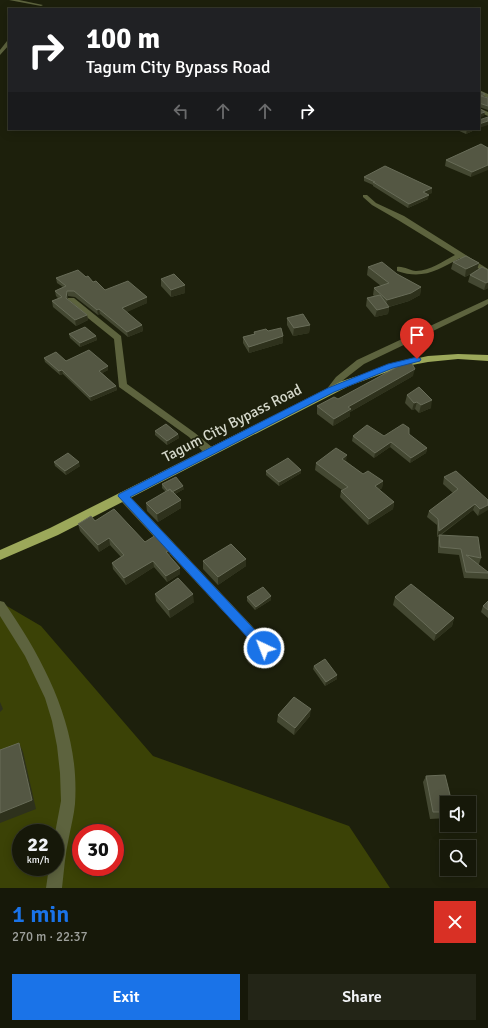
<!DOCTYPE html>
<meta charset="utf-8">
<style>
body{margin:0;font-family:Signika,sans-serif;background:#232517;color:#f1f3f6;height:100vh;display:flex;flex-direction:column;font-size:15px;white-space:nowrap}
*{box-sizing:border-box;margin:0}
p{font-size:13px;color:#9ea09c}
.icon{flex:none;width:22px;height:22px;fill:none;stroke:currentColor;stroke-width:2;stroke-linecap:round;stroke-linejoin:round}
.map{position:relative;height:888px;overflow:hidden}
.details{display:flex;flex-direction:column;background:#161809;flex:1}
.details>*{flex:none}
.guide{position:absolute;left:8px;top:8px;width:472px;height:122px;border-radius:0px;box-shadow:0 2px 10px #0003,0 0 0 1px #35372a;background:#202124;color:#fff;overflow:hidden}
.buttons{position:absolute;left:440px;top:796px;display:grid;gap:8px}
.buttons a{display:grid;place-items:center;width:36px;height:36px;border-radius:0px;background:#161809;box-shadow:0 2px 10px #0003,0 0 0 1px #35372a;font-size:20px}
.speed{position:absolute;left:12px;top:824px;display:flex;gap:8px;font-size:20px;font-weight:700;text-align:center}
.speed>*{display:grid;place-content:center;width:52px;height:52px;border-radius:50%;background:#161809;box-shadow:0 2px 10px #0003,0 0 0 1px #35372a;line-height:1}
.speed small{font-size:10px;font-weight:400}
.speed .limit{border:6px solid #d22;background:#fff;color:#111}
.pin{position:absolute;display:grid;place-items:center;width:34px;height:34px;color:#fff;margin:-41px -17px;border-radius:50% 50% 50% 0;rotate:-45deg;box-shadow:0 0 4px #0007}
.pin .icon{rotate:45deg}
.me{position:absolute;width:44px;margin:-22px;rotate:317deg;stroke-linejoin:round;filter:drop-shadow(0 0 3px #0008)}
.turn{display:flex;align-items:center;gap:14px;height:84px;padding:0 12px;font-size:18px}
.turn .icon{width:52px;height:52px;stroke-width:2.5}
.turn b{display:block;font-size:28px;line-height:34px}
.lanes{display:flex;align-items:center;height:38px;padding:0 12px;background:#0003;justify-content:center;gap:20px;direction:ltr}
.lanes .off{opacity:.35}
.round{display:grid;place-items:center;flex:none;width:42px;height:42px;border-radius:0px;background:#232517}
.summary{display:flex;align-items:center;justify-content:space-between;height:68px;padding:0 12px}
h1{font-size:24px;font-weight:600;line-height:30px;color:#1a73e8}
.action{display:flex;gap:8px;margin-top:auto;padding:8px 12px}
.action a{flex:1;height:46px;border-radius:0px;background:#1a73e8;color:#fff;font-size:16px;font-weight:600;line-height:46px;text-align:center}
.action a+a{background:#232517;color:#f1f3f6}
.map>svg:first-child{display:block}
.green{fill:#3b4206;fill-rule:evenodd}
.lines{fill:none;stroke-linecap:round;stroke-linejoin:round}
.minor{fill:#5d633e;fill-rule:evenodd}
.tertiary{fill:#5d633e;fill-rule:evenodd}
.primary{fill:#9ca85a;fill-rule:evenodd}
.wall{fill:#444832}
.shaded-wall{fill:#2e311c}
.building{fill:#545743;stroke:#686c58}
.route{fill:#1a73e8;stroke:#114b97}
.labels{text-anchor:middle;stroke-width:3.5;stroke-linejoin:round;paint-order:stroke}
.street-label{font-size:15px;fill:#d5d8cb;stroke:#1d200c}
</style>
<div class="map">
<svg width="488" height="888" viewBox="0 0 488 888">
<rect width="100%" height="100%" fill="#1d200c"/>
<path class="green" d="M0,602L41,626L153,756L349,826L390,888H0ZM21,833H55V867H21ZM81,833H115V867H81Z"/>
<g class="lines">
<path class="minor" d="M9,0H19L43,5L41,6Z
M7,41H9V45L0,55V50Z
M479,90L488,94V98L479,94Z
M479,108L488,112V116L479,112Z
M363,195H367L376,203L404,216L488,269V274L460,258C438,270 423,280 397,271V267C404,266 410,271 416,271C430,271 443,261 455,255L398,220L372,205L363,197Z
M68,298H74L121,336L127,384L195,433L213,448L214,451L213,454H205L189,437L119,387L114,339L68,302Z
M123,492L127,493L268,643L270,647L268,651L264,653L260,651L119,499L118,496L119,493Z
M0,601L4,602C46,663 80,729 75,804C74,815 71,826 69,837C65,854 64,871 62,888H46L49,867H55V833L61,801L60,773L57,746L52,721L45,698L25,656L0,616Z"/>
<path class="tertiary" d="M488,299V304L483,307L364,364L342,381L334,392H328L326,390L336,377L357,360Z"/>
<path class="primary" d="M458,354L488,355V361L458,359L428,362L401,367L349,386L58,535L0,560V550L50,528L342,381L400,362L428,356Z"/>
</g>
<path class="wall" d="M479,91L485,97L488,98V110L479,107Z
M455,129H477L466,134Z
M481,144L471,177L445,166L446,160Z
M364,177L432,193L428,194V199L408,208L373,186V185L364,181Z
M453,262L479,263L477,270H488V288L484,290L468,282L470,275L475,272L465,277L451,269Z
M368,267L397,274L421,287L420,295L409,301L389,307L388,314L375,317L366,306L367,298L374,296L373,295L374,288L381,286L367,275Z
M86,277L93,282L105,290L147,303L126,312L142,325L143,331L128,337L100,314L98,315L75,297L68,296V299L87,315L88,320L76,326L53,307L52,301L59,299L56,296L55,291L63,287L57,283L56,278Z
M161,279L185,293L171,297L161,286Z
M287,318L310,325L309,333L293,336L287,325Z
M268,331L283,336V343L249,353L243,343V337L254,334V332Z
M69,334L96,336L97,340L80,347L70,338Z
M44,358L108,366V370L102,373L116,386L117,390L91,401L63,374L60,375L45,362Z
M413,376L350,412V416L333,426L317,414V406L338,399Z
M407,395L431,408L419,413L415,409L412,410L405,403Z
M155,431L178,434L179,438L167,445L155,435Z
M409,434L427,448L426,453L410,463L390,447L374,458L352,441L353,436H384Z
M346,461L363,474L383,481L382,488L379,490L394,502L393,509L368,525L340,497L341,491L342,490L315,470L316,463Z
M54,462L80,466L66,475L55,466Z
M266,471L301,473L279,486L266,475Z
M444,477L488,500L478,516L473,510L441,535L481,558L479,564H477L488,572V579L464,578L459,555L438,553V541L439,536L437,537V525L427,517L429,511L453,493L443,484Z
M162,484L184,489L175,494L181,508L158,522L147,511L146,503L166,492L162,488Z
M95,521L145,542L170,557L180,568V574L167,582L154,567L126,585L113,569L112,563L121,557L110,545L99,552L80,531L78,524Z
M203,561L246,566L218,585L203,569Z
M155,594L194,602L170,618L156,601Z
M271,596V600L255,610L247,601V597Z
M395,597L454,618L452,626L434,641L393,605Z
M488,601V618L481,612L483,606Z
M314,666L337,675V679L325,686L313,669Z
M278,715L310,716L294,735L277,722Z
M426,776L447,803V818L430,819L423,782Z"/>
<path class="shaded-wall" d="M485,112L484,116L479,118V114Z
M488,121V125L479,128V124Z
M468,129H477L466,134L467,129Z
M488,165V170L471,177L472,172Z
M432,188V193L422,196L423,192Z
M429,195L428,199L408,208L409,204Z
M479,263L477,270L465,277L466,269Z
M488,282V288L484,290L486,283Z
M185,285V293L171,297V290Z
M421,287L420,295L409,301L388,307H389L388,314L375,317L377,310L386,307L387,300Z
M67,291L68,296L67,303L66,298Z
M147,297V303L123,314L122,308Z
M99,309L100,314L98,315L97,310Z
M87,315L88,320L76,326L75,320Z
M142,325L143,331L128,337L127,332Z
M310,325L309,333L293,336L294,328Z
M96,336L97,340L80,347V343Z
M283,336V343L249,353V347Z
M108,366V370L99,375V371Z
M415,369L413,376L350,412V416L333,426L334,419L348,407Z
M62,370L63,374L60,375L59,371Z
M116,386L117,390L91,401L90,397Z
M432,400L431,408L419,413L421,405Z
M417,402L415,409L412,410L414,403Z
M178,434L179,438L167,445V441Z
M391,442L390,447L374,458L375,453Z
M427,448L426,453L410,463L411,458Z
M347,455L346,462L342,459Z
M79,462L80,466L66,475L65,471Z
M301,470V473L279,486V482Z
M383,481L382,488L374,493L375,486Z
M183,486L184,489L170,497V493Z
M181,500V508L158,522L157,514Z
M394,502L393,509L368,525L369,519Z
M475,504L473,510L437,537L439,531Z
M488,505V510L478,516L480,509Z
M109,538L110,545L99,552L98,545Z
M170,550V557L166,552Z
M246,559V566L218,585V577Z
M153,561L154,567L126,585L124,578Z
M180,568V574L167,582L166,576Z
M193,594L194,602L170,618L169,610Z
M271,596V600L255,610L256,607Z
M454,618L452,626L434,641L436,634Z
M337,675V679L325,686L326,682Z
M0,702L3,709L0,712Z
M311,709L310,716L294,735L295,728Z
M19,743L23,752L36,809L0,823V813Z"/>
<path class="building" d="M479,91L485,94L481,96L488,98V106L479,103V105Z
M479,108L485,112L479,114Z
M488,117V121L479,124V120Z
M481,144L488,148V165L472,172L446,160Z
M385,166L432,188L423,192L429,195L409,204L373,182H375L364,177Z
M466,256L479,263L466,269L453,262Z
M382,262L397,274L421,287L411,293L387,300L374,288L389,283L368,267Z
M482,267L488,270V282L486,283L470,275Z
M78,270L86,277L88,276L93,282L96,281L105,290L128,281L147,297L122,308L142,325L127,332L99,309L97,310L74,291H67L66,298L87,315L75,320L52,301L62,297L55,291L66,286L56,278Z
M174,274L185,285L171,290L161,279Z
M380,295L389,307L377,310L367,298Z
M303,314L310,325L294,328L287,318Z
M85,327L96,336L80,343L69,334Z
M281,328L283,336L249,347L243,337L255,334L254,332L266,329L268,331Z
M89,350L108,366L99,371L116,386L90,397L62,370L59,371L44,358L56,352L66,361Z
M410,360L415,369L348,407L351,409L334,419L317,406L334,397L338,399Z
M419,387L432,400L421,405L417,402L414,403L407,395Z
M166,424L178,434L167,441L155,431Z
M403,424L409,428V434L427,448L411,458L391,442L375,453L353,436L367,425L384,436Z
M336,448L347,455L342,459L363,474L368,471L383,481L375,486L394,502L369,519L341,491L348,487L316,463Z
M68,453L79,462L65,471L54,462Z
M288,458L301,470L279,482L266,471Z
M456,471L488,500V505L480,509L475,504L439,531L438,519L429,511L458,489L444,477Z
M176,477L183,486L172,492L170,489L168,491L162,484Z
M170,489L181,500L157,514L146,503Z
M114,509L145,542L156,535L170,550L166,552L180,568L166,576L153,561L124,578L112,563L124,555L109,538L98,545L78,524L91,516L95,521Z
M439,535L478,537L481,558L466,555L488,572V573L466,572L461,549L440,547Z
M231,544L246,559L218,577L203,561Z
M178,578L193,594L169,610L155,594Z
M411,584L454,618L436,634L395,597Z
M263,587L271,596L256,607L247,597Z
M488,601V610L483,606Z
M325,659L337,675L326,682L314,666Z
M294,697L311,709L295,728L278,715Z
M19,743L32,800L0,813V750Z
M445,775L452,803H447V812H433L426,776Z"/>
<path class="route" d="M417,357L421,359L420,361L393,368L334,392L130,497L268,644L270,648L268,651L264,653L260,651L118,496L119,494L328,388L388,364Z"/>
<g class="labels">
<g class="street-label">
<text transform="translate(232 423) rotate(-27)" y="5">Tagum City Bypass Road</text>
</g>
</g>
</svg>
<div class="buttons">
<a><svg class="icon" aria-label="sound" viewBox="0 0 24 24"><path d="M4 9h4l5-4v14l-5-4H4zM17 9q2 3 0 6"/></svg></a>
<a><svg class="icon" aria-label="search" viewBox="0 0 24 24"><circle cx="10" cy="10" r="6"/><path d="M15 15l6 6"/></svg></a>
</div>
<div class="speed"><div>22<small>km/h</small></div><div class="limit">30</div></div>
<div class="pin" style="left:417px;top:359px;background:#d93025"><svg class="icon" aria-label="arrive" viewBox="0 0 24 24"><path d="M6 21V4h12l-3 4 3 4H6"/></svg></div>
<svg class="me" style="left:264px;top:648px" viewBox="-20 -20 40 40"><circle r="17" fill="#1a73e8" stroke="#fff" stroke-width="3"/><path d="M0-11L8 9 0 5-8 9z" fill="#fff"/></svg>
<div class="guide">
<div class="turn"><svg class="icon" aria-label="right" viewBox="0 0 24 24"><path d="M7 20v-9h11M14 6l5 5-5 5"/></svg><div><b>100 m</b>Tagum City Bypass Road</div></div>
<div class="lanes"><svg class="icon off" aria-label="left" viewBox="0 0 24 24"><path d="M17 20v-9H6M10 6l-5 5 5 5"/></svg><svg class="icon off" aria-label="ahead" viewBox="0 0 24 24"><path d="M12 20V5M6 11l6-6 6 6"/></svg><svg class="icon off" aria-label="ahead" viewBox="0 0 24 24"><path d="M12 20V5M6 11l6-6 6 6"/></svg><svg class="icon" aria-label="right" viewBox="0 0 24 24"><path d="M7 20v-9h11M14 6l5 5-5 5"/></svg></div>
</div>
</div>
<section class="details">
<div class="summary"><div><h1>1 min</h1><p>270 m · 22:37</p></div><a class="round" style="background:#d93025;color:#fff"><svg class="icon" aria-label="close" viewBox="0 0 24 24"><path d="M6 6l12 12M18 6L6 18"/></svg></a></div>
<div class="action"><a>Exit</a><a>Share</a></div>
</section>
